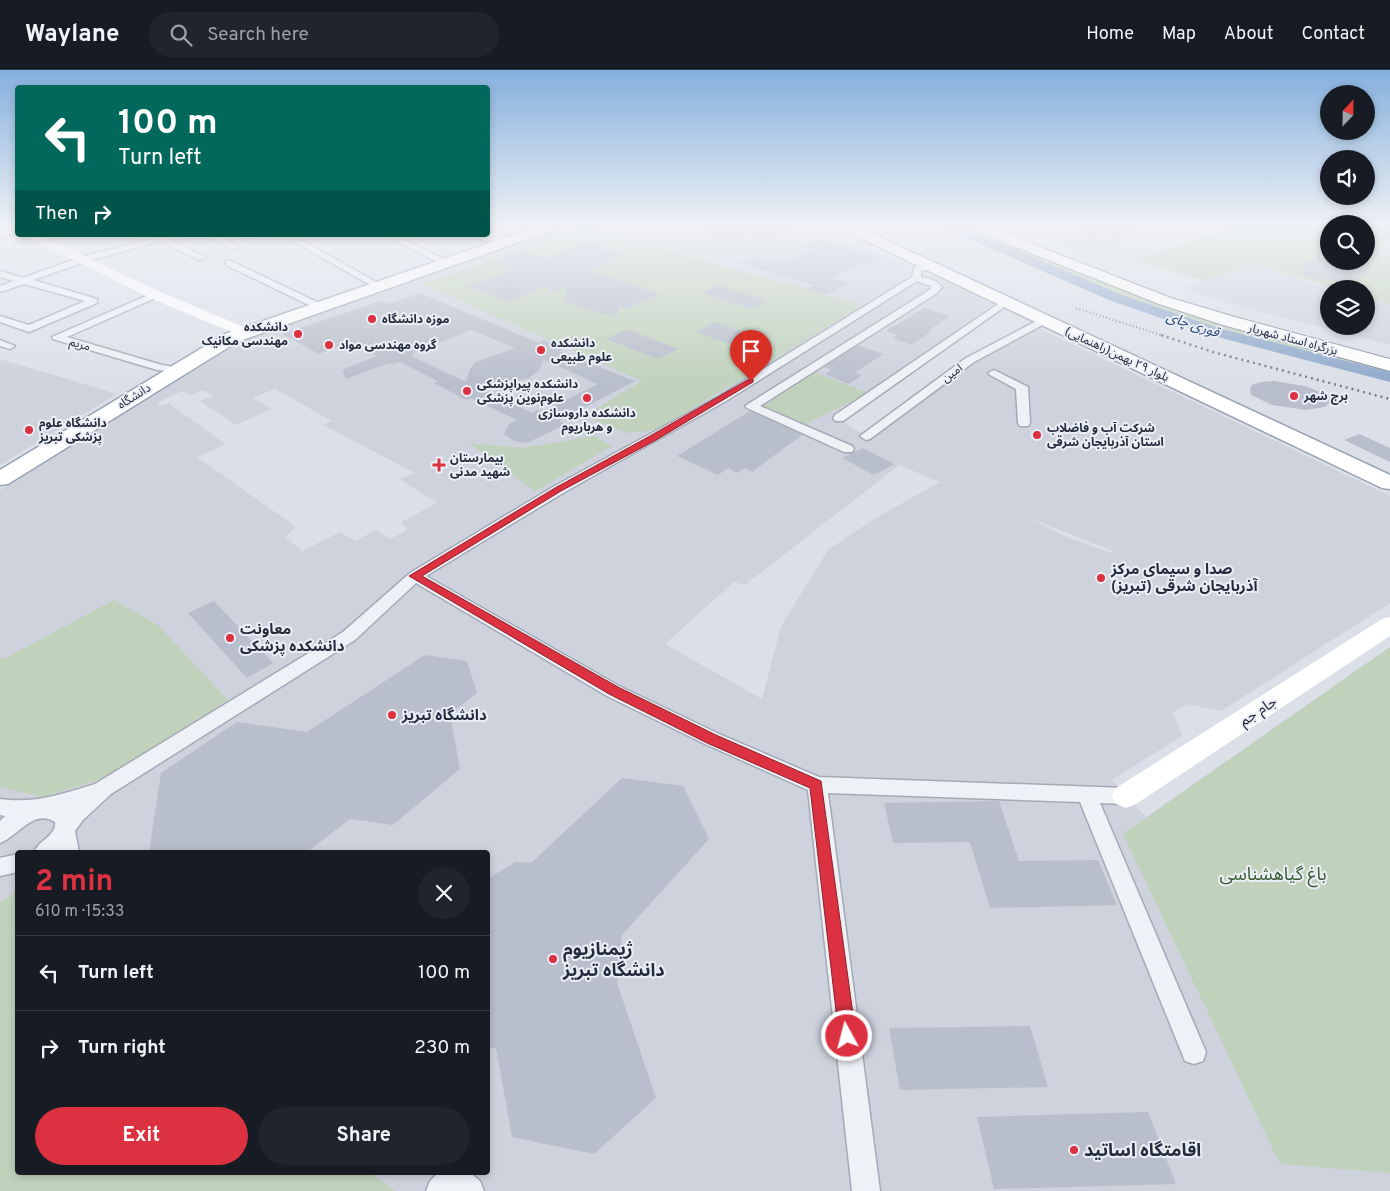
<!DOCTYPE html>
<meta charset="utf-8">
<style>
body{margin:0;font-family:Overpass,"Noto Sans Arabic",sans-serif;background:#20242c;color:#f1f3f6;height:100vh;display:flex;flex-direction:column;font-size:19px;white-space:nowrap}
*{box-sizing:border-box;margin:0}
p{font-size:16px;color:#9ea1a6}
.icon{flex:none;width:28px;height:28px;fill:none;stroke:currentColor;stroke-width:2;stroke-linecap:round;stroke-linejoin:round}
.map{position:relative;flex:1;overflow:hidden}
.sheet{position:absolute;left:15px;top:780px;width:475px;height:325px;display:flex;flex-direction:column;background:#171b24;border-radius:5px;box-shadow:0 2px 8px #0003}
.sheet>*{flex:none}
.top-card{position:absolute;left:15px;top:15px;width:475px;height:152px;border-radius:5px;box-shadow:0 2px 8px #0003;background:#00695c;color:#fff;overflow:hidden}
.needle{width:32px;rotate:22deg}
.tools{position:absolute;left:1320px;top:15px;display:grid;gap:10px}
.tools a{display:grid;place-items:center;width:55px;height:55px;border-radius:50%;background:#171b24;box-shadow:0 2px 8px #0003;font-size:25px}
.pin{position:absolute;display:grid;place-items:center;width:42px;height:42px;color:#fff;margin:-51px -21px;border-radius:50% 50% 50% 0;rotate:-45deg;box-shadow:0 0 5px #0007}
.pin .icon{rotate:45deg}
.me{position:absolute;width:55px;margin:-28px;rotate:353deg;stroke-linejoin:round;filter:drop-shadow(0 0 4px #0008)}
.turn{display:flex;align-items:center;gap:18px;height:105px;padding:0 20px;font-size:22px}
.turn .icon{width:65px;height:65px;stroke-width:2.5}
.turn b{display:block;font-size:35px;line-height:42px}
.then{display:flex;align-items:center;height:48px;padding:0 20px;background:#0003;gap:10px;font-size:19px}
.round{display:grid;place-items:center;flex:none;width:52px;height:52px;border-radius:26px;background:#20242c}
.overview{display:flex;align-items:center;justify-content:space-between;height:85px;padding:0 20px}
h1{font-size:30px;font-weight:700;line-height:38px;color:#dc3141}
.cta{display:flex;gap:10px;margin-top:auto;padding:10px 20px}
.cta a{flex:1;height:58px;border-radius:30px;background:#dc3141;color:#fff;font-size:20px;font-weight:700;line-height:58px;text-align:center}
.cta a+a{background:#20242c;color:#f1f3f6}
ul{padding:0;list-style:none}
li{display:flex;align-items:center;gap:15px;height:75px;padding:0 20px;border-top:1px solid #363941}
li div{flex:1}
li b{display:block;font-size:19px}
li em{font-style:normal}
header{display:flex;align-items:center;gap:30px;box-sizing:border-box;height:70px;padding:0 25px;background:#171b24;border-bottom:1px solid #363941}
header strong{font-size:24px}
nav{display:flex;gap:28px;margin-inline-start:auto;font-size:18px}
.search{width:350px;height:45px;background:#20242c;display:flex;align-items:center;gap:12px;box-sizing:border-box;padding:0 18px;border-radius:28px;color:#9ea1a6;font-size:19px}
.map>svg:first-child{display:block}
.built{fill:#cdd2dd;fill-rule:evenodd}
.green{fill:#c0d2bc}
.lines{fill:none;stroke-linecap:round;stroke-linejoin:round}
.river{fill:#92abcc;fill-rule:evenodd}
.building{fill:#b8becb;fill-rule:evenodd}
.street-casing{stroke:#a4aab5;stroke-width:3}
.primary-casing{stroke:#9aa3b4;stroke-width:3}
.highway-casing{stroke:#818ca0;stroke-width:2}
.street{fill:#eef1f6;fill-rule:evenodd}
.secondary{fill:#fff;fill-rule:evenodd}
.primary{fill:#fff;fill-rule:evenodd}
.highway{fill:#fff;fill-rule:evenodd}
.rail-far1{stroke:#737d93;stroke-width:2;stroke-dasharray:1 2.5;stroke-linecap:butt}
.rail{stroke:#737d93;stroke-width:2.5;stroke-dasharray:2 4;stroke-linecap:butt}
.route{fill:#dc3141;stroke:#8f202a}
.poi-dot{fill:#dc3141;stroke:#ebeff5;stroke-width:2}
.labels{text-anchor:middle;stroke-width:4;stroke-linejoin:round;paint-order:stroke}
.far-poi-label{font-size:12px;font-weight:bold;fill:#242c3f;stroke:#ebeff5;text-anchor:start}
.far-street-label{font-size:12px;fill:#242c3f;stroke:#ebeff5}
.far-water-label{font-size:14px;font-style:italic;fill:#2a4877;stroke:#ebeff5}
.poi-label{font-size:15px;font-weight:bold;fill:#242c3f;stroke:#ebeff5;text-anchor:start}
.street-label{font-size:15px;fill:#242c3f;stroke:#ebeff5}
.near-park-label{font-size:18px;fill:#365c30;stroke:#ebeff5}
.near-poi-label{font-size:18px;font-weight:bold;fill:#242c3f;stroke:#ebeff5;text-anchor:start}
</style>
<header>
<strong>Waylane</strong>
<div class="search"><svg class="icon" aria-label="search" viewBox="0 0 24 24"><circle cx="10" cy="10" r="6"/><path d="M15 15l6 6"/></svg>Search here</div>
<nav><a>Home</a><a>Map</a><a>About</a><a>Contact</a></nav>
</header>
<div class="map">
<svg width="1390" height="1121" viewBox="0 0 1390 1121">
<rect width="100%" height="100%" fill="#dbe0e8"/>
<path class="built" d="M565,155H796L911,195L905,199H917L929,206H937L994,234L835,347L866,366L862,372L975,291L1039,258L1390,426V533L1221,641L1187,634L1173,642L1182,666L1112,710L1146,747L1390,577V1121H0V420L229,274ZM275,319L332,351L323,355L415,403L400,409L437,433L401,452L407,460L390,469L376,460L355,471L340,462L302,481L285,467L296,457L197,387L226,374L168,333L161,336L157,333L182,321L191,325L203,320L214,326L200,331L236,355L272,339L252,328ZM899,395L940,412L874,449L828,480L781,556L762,629L665,574L734,512L745,515ZM1025,446L1113,481V482L1111,483L1064,466ZM18,782H488V1102H18Z
M1080,155H1175L1089,184L1046,166Z
M1249,195L1334,219H1329V256H1366V228L1390,235V275L1225,232L1185,218Z
M0,289L117,324L0,395Z"/>
<path class="green" d="M951,155H969L1137,224L1390,297V305L1206,258L1119,227Z
M1237,155H1329V191H1366V155H1390V167L1374,182L1390,186V234L1366,227V219H1338L1250,194L1203,211L1137,189Z
M583,157L863,235L657,360L627,363L584,346L642,311L423,214Z
M811,301L869,323L805,354L761,336Z
M594,366L612,376L535,421L469,373L523,378Z
M114,530L158,555L228,630L105,708L43,727L0,717V587L2,590Z
M1390,577V1103L1280,1094L1123,764Z
M15,822L18,824V1102L371,1103L395,1121H0V832Z"/>
<g class="lines">
<path class="river" d="M942,155H958L1119,224L1218,258L1390,302V312L1206,264L1109,230L944,158Z"/>
</g>
<path class="building" d="M717,155H747L766,160L777,157V160L790,161L770,175L737,166L732,168L718,167L700,162Z
M1096,155H1143V157L1103,170L1075,161Z
M815,169L881,187L868,195L860,193L831,208L848,213L827,225L806,219L814,215L740,193L755,186L780,193L811,179L800,176Z
M586,173L625,185L588,200L660,224L628,239L620,236L616,248L564,231L567,216L553,222L545,217L508,232L468,216L515,199L493,191L522,180L545,188Z
M1329,184V191H1367L1369,199L1368,204L1360,208L1339,211L1303,206L1302,191L1319,193L1312,185Z
M718,215L768,231L751,239L702,223Z
M420,223L539,273L544,270L565,278L559,281L635,311L559,351L566,354L529,372L522,373L512,370L504,364L509,354L517,350L471,328L466,330L434,313L438,311L400,292L392,294L389,293L346,309L342,300L377,286L350,272L319,284L282,264L381,231L389,234ZM471,260L515,278L476,292L470,299L466,312L411,286L415,284L413,283ZM544,290L598,314L542,342L537,340L532,343L481,319L529,308L539,300Z
M924,238L950,246L929,260L932,261L912,275L892,268L898,265L886,261Z
M715,252L765,269L747,280L696,262Z
M626,259L678,279L658,289L606,269Z
M858,275L883,284L854,303L862,305L849,314L825,304L832,300L824,297Z
M1274,311L1305,316L1323,323H1341L1325,337L1306,340L1272,335L1251,325L1250,319L1252,315L1261,312Z
M750,341L802,365L752,402L745,398L737,403L728,398L718,405L677,386Z
M1359,364L1390,378V392L1344,370Z
M863,378L895,394L874,405L842,388Z
M214,531L273,593L247,608L188,543Z
M425,585L467,591L477,623L450,644L460,699L393,755L350,749L307,782H149L161,703L237,652L307,662Z
M622,708L683,716L709,769L622,865L617,913L656,1028L594,1084L512,1067L496,978L488,977V809L515,792L531,793Z
M999,731L1019,791L1098,790L1117,835L990,838L970,772L893,773L884,733Z
M1030,956L1048,1017L900,1020L889,958Z
M1148,1042L1176,1114L994,1119L977,1047Z"/>
<g class="lines">
<g class="street-casing">
<path id="street" d="M488,155H495L512,162L508,164L488,158Z
M157,165H180L170,169L206,188L199,190L161,171L84,192L33,210L97,229V233L29,262L0,252V246L29,255L85,231L24,214L0,222V216L14,211L0,207V201L23,208L78,188L155,168Z
M206,165H217L240,177L233,179Z
M282,165H292L380,214L378,216H372Z
M384,165H395L447,191L440,193Z
M229,190L319,233L321,235L319,237H313L226,195V191Z
M933,194L937,197L936,199L921,201V207C929,209 936,210 942,217L937,223L760,336L852,376L854,379L852,382H844L747,338L745,336L931,219V216L917,211L726,331L563,423L426,506L619,616L719,664L819,707L1126,718L1133,720L1136,726L1133,732L1126,734L1100,733L1206,982L1203,991L1194,994L1185,991L1080,732L828,723L880,1121H852L808,720L705,674L607,626L416,513L355,570L111,724L83,750L75,761L79,782H34C38,771 57,765 55,752C34,738 17,767 0,773V751L5,746L0,745V729C35,734 62,724 95,714L343,562L410,503L553,417L718,327L912,207L914,197Z
M155,222L160,225L158,227L67,267L162,295L181,298L182,300L181,302L157,300L53,269L52,267Z
M1007,228L1010,229V233L843,351H835L833,348L835,345Z
M1044,247L1048,248V252L974,292L870,369L866,370L860,366L966,288Z
M0,270L15,276L10,279L0,276Z
M994,300L1028,317L1030,353L1028,356H1020L1018,353L1016,319L990,305L988,303Z
M18,784V802L0,806V788Z
M435,1102H469L480,1111L484,1121H426L430,1111L436,1105Z"/>
</g>
<g class="primary-casing">
<path id="primary" d="M542,155H560L559,158L237,272L8,414L0,415V400L225,264Z
M838,155H854L1390,405V419L1382,418L839,158Z"/>
</g>
<g class="highway-casing">
<path id="highway" d="M18,155V163L0,167V159Z
M966,155H984L1171,228L1235,247L1390,289V301L1223,255L1159,234L968,158Z"/>
</g>
<use href="#street" class="street"/>
<path class="secondary" d="M24,165H40L160,222L249,259L251,262L249,265H239L150,228Z
M1390,547V566L1136,734L1126,738L1116,734L1112,726L1116,718L1382,549Z"/>
<use href="#primary" class="primary"/>
<use href="#highway" class="highway"/>
<path class="rail-far1" d="M1076,238L1164,266"/>
<path class="rail" d="M1161,265L1213,282L1390,329"/>
</g>
<linearGradient id="sky" x2="0" y2="1"><stop stop-color="#85b0dd"/><stop offset="0.5" stop-color="#eff1f5"/><stop offset="1" stop-color="#eff1f5" stop-opacity="0"/></linearGradient>
<rect width="1390" height="312" fill="url(#sky)"/>
<path class="route" d="M751,308L753,309V312L656,370L561,421L422,506L618,617L716,665L821,711L856,966L853,972L847,975L841,972L839,966L810,718L707,673L609,624L409,506L555,418L650,366Z"/>
<g class="poi-dot">
<circle cx="372" cy="249" r="5"/>
<circle cx="298" cy="264" r="5"/>
<circle cx="329" cy="275" r="5"/>
<circle cx="541" cy="280" r="5"/>
<circle cx="467" cy="321" r="5"/>
<circle cx="1294" cy="326" r="5"/>
<circle cx="587" cy="328" r="5"/>
<circle cx="29" cy="360" r="5"/>
<circle cx="1037" cy="365" r="5"/>
<path d="M436.5 387.5h5v5h5v5h-5v5h-5v-5h-5v-5h5z"/>
<circle cx="1101" cy="508" r="5"/>
<circle cx="230" cy="568" r="5"/>
<circle cx="392" cy="645" r="5"/>
<circle cx="553" cy="889" r="5"/>
<circle cx="1074" cy="1080" r="5"/>
</g>
<g class="labels">
<g class="far-poi-label">
<text x="382" y="253">موزه دانشگاه</text>
<text x="288" y="261" text-anchor="end">دانشکده<tspan x="288" dy="14">مهندسی مکانیک</tspan></text>
<text x="551" y="277">دانشکده<tspan x="551" dy="14">علوم طبیعی</tspan></text>
<text x="339" y="279">گروه مهندسی مواد</text>
<text x="477" y="318">دانشکده پیراپزشکی<tspan x="477" dy="14">علوم‌نوین پزشکی</tspan></text>
<text x="1304" y="330">برج شهر</text>
<text x="587" y="347" text-anchor="middle">دانشکده داروسازی<tspan x="587" dy="14">و هرباریوم</tspan></text>
<text x="39" y="357">دانشگاه علوم<tspan x="39" dy="14">پزشکی تبریز</tspan></text>
<text x="1047" y="362">شرکت آب و فاضلاب<tspan x="1047" dy="14">استان آذربایجان شرقی</tspan></text>
<text x="450" y="392">بیمارستان<tspan x="450" dy="14">شهید مدنی</tspan></text>
</g>
<g class="far-street-label">
<text transform="translate(1293 269) rotate(15)" y="4">بزرگراه استاد شهریار</text>
<text transform="translate(80 274) rotate(16)" y="4">مریم</text>
<text transform="translate(1117 284) rotate(25)" y="4">بلوار ٢٩ بهمن(راهنمایی)</text>
<text transform="translate(952 303) rotate(-36)" y="4">امین</text>
<text transform="translate(134 326) rotate(-32)" y="4">دانشگاه</text>
</g>
<g class="far-water-label">
<text transform="translate(1193 254) rotate(18)" y="5">قوری چای</text>
</g>
<g class="poi-label">
<text x="1111" y="504">صدا و سیمای مرکز<tspan x="1111" dy="17">آذربایجان شرقی (تبریز)</tspan></text>
<text x="240" y="564">معاونت<tspan x="240" dy="17">دانشکده پزشکی</tspan></text>
<text x="402" y="650">دانشگاه تبریز</text>
</g>
<g class="street-label">
<text transform="translate(1258 641) rotate(-33)" y="5">جام جم</text>
</g>
<g class="near-park-label">
<text x="1273" y="810">باغ گیاهشناسی</text>
</g>
<g class="near-poi-label">
<text x="563" y="885">ژیمنازیوم<tspan x="563" dy="21">دانشگاه تبریز</tspan></text>
<text x="1084" y="1086">اقامتگاه اساتید</text>
</g>
</g>
</svg>
<div class="tools">
<a><svg class="needle" viewBox="-14 -14 28 28"><path d="M0-13l5 13h-10z" fill="#e53935"/><path d="M0 13l5-13h-10z" fill="#9ea1a6"/></svg></a>
<a><svg class="icon" aria-label="sound" viewBox="0 0 24 24"><path d="M4 9h4l5-4v14l-5-4H4zM17 9q2 3 0 6"/></svg></a>
<a><svg class="icon" aria-label="search" viewBox="0 0 24 24"><circle cx="10" cy="10" r="6"/><path d="M15 15l6 6"/></svg></a>
<a><svg class="icon" aria-label="layers" viewBox="0 0 24 24"><path d="M12 4l9 5-9 5-9-5zM3 14l9 5 9-5"/></svg></a>
</div>
<div class="pin" style="left:751px;top:311px;background:#d93025"><svg class="icon" aria-label="arrive" viewBox="0 0 24 24"><path d="M6 21V4h12l-3 4 3 4H6"/></svg></div>
<svg class="me" style="left:847px;top:966px" viewBox="-20 -20 40 40"><circle r="17" fill="#dc3141" stroke="#fff" stroke-width="3"/><path d="M0-11L8 9 0 5-8 9z" fill="#fff"/></svg>
<div class="top-card">
<div class="turn"><svg class="icon" aria-label="left" viewBox="0 0 24 24"><path d="M17 20v-9H6M10 6l-5 5 5 5"/></svg><div><b>100 m</b>Turn left</div></div>
<div class="then">Then<svg class="icon" aria-label="right" viewBox="0 0 24 24"><path d="M7 20v-9h11M14 6l5 5-5 5"/></svg></div>
</div>
<section class="sheet">
<div class="overview"><div><h1>2 min</h1><p>610 m · 15:33</p></div><a class="round"><svg class="icon" aria-label="close" viewBox="0 0 24 24"><path d="M6 6l12 12M18 6L6 18"/></svg></a></div>
<ul>
<li><svg class="icon" aria-label="left" viewBox="0 0 24 24"><path d="M17 20v-9H6M10 6l-5 5 5 5"/></svg><div><b>Turn left</b></div><em>100 m</em></li>
<li><svg class="icon" aria-label="right" viewBox="0 0 24 24"><path d="M7 20v-9h11M14 6l5 5-5 5"/></svg><div><b>Turn right</b></div><em>230 m</em></li>
</ul>
<div class="cta"><a>Exit</a><a>Share</a></div>
</section>
</div>
